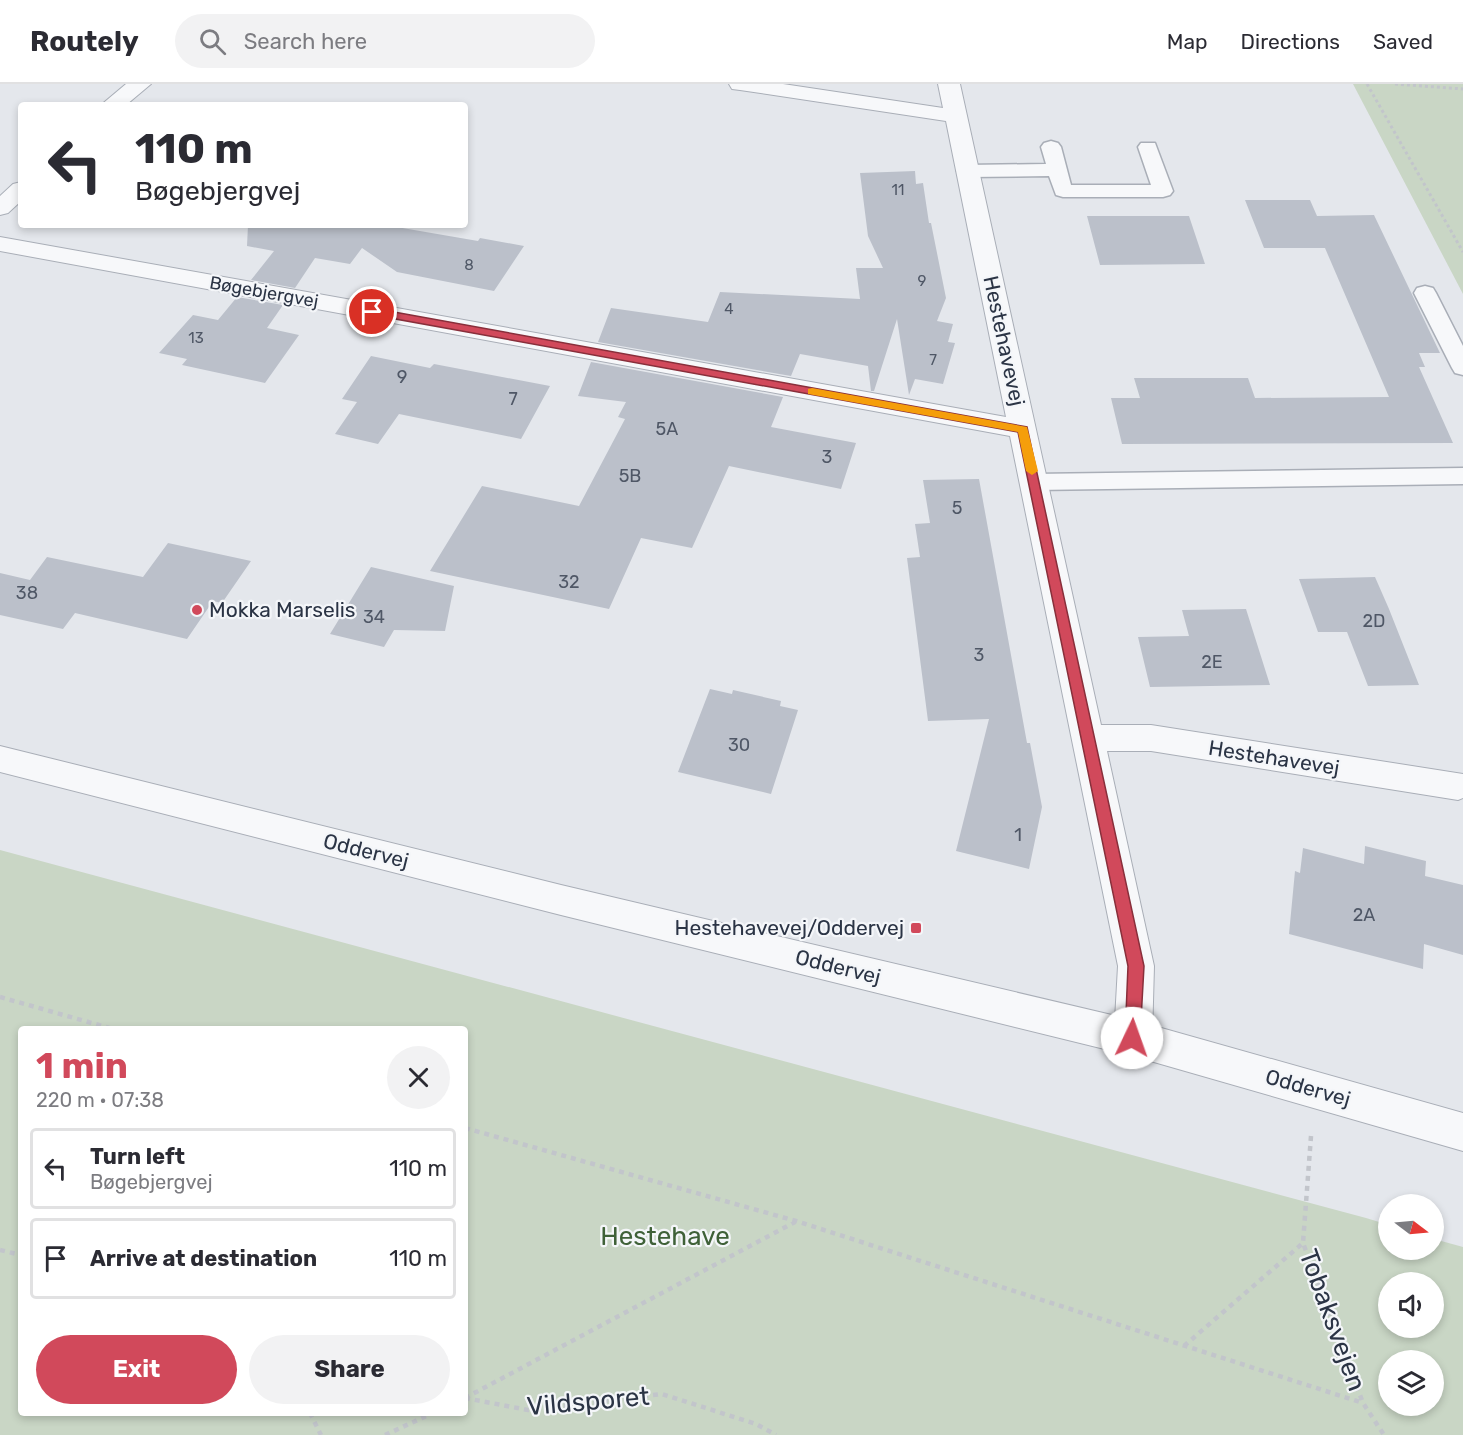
<!DOCTYPE html>
<meta charset="utf-8">
<style>
body{margin:0;font-family:Rubik,sans-serif;background:#f2f2f3;color:#2b2b33;height:100vh;display:flex;flex-direction:column;font-size:22px;white-space:nowrap}
*{box-sizing:border-box;margin:0}
p{font-size:20px;color:#7c7c81}
.icon{flex:none;width:33px;height:33px;fill:none;stroke:currentColor;stroke-width:2;stroke-linecap:round;stroke-linejoin:round}
.map{position:relative;flex:1;overflow:hidden}
.details{position:absolute;left:18px;top:942px;width:450px;height:390px;display:flex;flex-direction:column;background:#fff;border-radius:6px;box-shadow:0 3px 9px #0003}
.details>*{flex:none}
.banner{position:absolute;left:18px;top:18px;width:450px;height:126px;border-radius:6px;box-shadow:0 3px 9px #0003;background:#fff;color:#2b2b33;overflow:hidden}
.needle{width:39px;rotate:106deg}
.buttons{position:absolute;left:1378px;top:1110px;display:grid;gap:12px}
.buttons a{display:grid;place-items:center;width:66px;height:66px;border-radius:50%;background:#fff;box-shadow:0 3px 9px #0003;font-size:30px}
.pin{position:absolute;display:grid;place-items:center;width:51px;height:51px;color:#fff;margin:-26px;border:3px solid #fff;border-radius:50%;box-shadow:0 2px 6px #0007}
.me{position:absolute;width:66px;margin:-33px;rotate:3deg;stroke-linejoin:round;filter:drop-shadow(0 0 4px #0008)}
.turn{display:flex;align-items:center;gap:21px;height:126px;padding:0 18px;font-size:27px}
.turn .icon{width:78px;height:78px;stroke-width:2.5}
.turn b{display:block;font-size:42px;line-height:51px}
.round{display:grid;place-items:center;flex:none;width:63px;height:63px;border-radius:32px;background:#f2f2f3}
.head{display:flex;align-items:center;justify-content:space-between;height:102px;padding:0 18px}
h1{font-size:36px;font-weight:700;line-height:45px;color:#d1495b}
.cta{display:flex;gap:12px;margin-top:auto;padding:12px 18px}
.cta a{flex:1;height:69px;border-radius:36px;background:#d1495b;color:#fff;font-size:24px;font-weight:700;line-height:69px;text-align:center}
.cta a+a{background:#f2f2f3;color:#2b2b33}
ul{padding:0;list-style:none}
li{display:flex;align-items:center;gap:18px;height:81px;margin:0 12px 9px;padding:0 6px;border:3px solid #e1e1e2;border-radius:6px}
li div{flex:1}
li b{display:block;font-size:22px}
li em{font-style:normal}
header{display:flex;align-items:center;gap:36px;box-sizing:border-box;height:84px;padding:0 30px;background:#fff;border-bottom:2px solid #e1e1e2}
header strong{font-size:28px}
nav{display:flex;gap:33px;margin-inline-start:auto;font-size:21px}
.search{width:420px;height:54px;background:#f2f2f3;display:flex;align-items:center;gap:15px;box-sizing:border-box;padding:0 21px;border-radius:33px;color:#7c7c81;font-size:22px}
.map>svg:first-child{display:block}
.green{fill:#c9d6c5;fill-rule:evenodd}
.building{fill:#bbc0ca}
.lines{fill:none;stroke-linecap:round;stroke-linejoin:round}
.service-casing{stroke:#a9aeb7;stroke-width:3}
.minor-casing{stroke:#a9aeb7;stroke-width:2}
.tertiary-casing{stroke:#a9aeb7;stroke-width:2}
.path-far1{stroke:#c2c5cb;stroke-width:3;stroke-dasharray:3 3;stroke-linecap:butt}
.path{stroke:#c2c5cb;stroke-width:4.5;stroke-dasharray:5 5;stroke-linecap:butt}
.service{fill:#f7f8fa;fill-rule:evenodd}
.minor{fill:#f7f8fa;fill-rule:evenodd}
.tertiary{fill:#f7f8fa;fill-rule:evenodd}
.route{fill:#d1495b;stroke:#882f3b;stroke-width:1.5}
.slow{fill:#f59e0b}
.poi-dot{fill:#d1495b;stroke:#f4f6f9;stroke-width:2}
.labels{text-anchor:middle;stroke-width:4.5;stroke-linejoin:round;paint-order:stroke}
.far-number-label{font-size:15px;fill:#4f5766}
.far-street-label{font-size:18px;fill:#2b3445;stroke:#f4f6f9}
.number-label{font-size:18px;fill:#4f5766}
.street-label{font-size:21px;fill:#2b3445;stroke:#f4f6f9}
.poi-label{font-size:21px;fill:#2b3445;stroke:#f4f6f9;text-anchor:start}
.near-park-label{font-size:26px;fill:#3f6138;stroke:#f4f6f9}
.near-street-label{font-size:26px;fill:#2b3445;stroke:#f4f6f9}
</style>
<header>
<strong>Routely</strong>
<div class="search"><svg class="icon" aria-label="search" viewBox="0 0 24 24"><circle cx="10" cy="10" r="6"/><path d="M15 15l6 6"/></svg>Search here</div>
<nav><a>Map</a><a>Directions</a><a>Saved</a></nav>
</header>
<div class="map">
<svg width="1463" height="1351" viewBox="0 0 1463 1351">
<rect width="100%" height="100%" fill="#e4e7ec"/>
<path class="green" d="M1353,0H1463V210Z
M0,766L1366,1134L1389,1141V1166H1434V1155L1463,1163V1351H0ZM21,945H465V1329H21ZM1389,1198H1434V1244H1389ZM1389,1276H1434V1322H1389Z"/>
<path class="building" d="M915,87L916,100L923,99L929,139H931L946,214L937,237L953,240L948,258L955,259L943,300L915,295L909,311L897,235L874,307H871L868,282L800,270L791,292L598,258L611,224L708,238L720,208L860,215L856,184H883L868,152L860,89Z
M1245,116H1310L1317,132L1374,131L1440,269H1419L1425,283H1419L1453,359L1122,360L1111,314H1140L1134,294H1248L1255,314L1389,313L1325,164H1264Z
M1087,132H1189L1205,180L1100,181Z
M248,141H385L478,157L480,154L524,162L494,207L397,188L362,164L350,180L315,174L295,204L251,196L274,167L247,162Z
M237,213L283,221L267,244L299,251L265,299L182,281L187,275L159,269L193,231L218,236Z
M371,272L430,284L434,280L550,302L521,355L399,330L378,360L335,350L357,318L342,315Z
M591,278L783,313L771,343L856,359L841,405L729,382L692,464L641,454L609,525L430,487L482,402L579,422L625,335L618,333L626,318L578,312Z
M979,395L1027,659H1030L1042,723L1029,785L956,767L989,635L928,637L907,474L920,473L915,440L930,439L923,396Z
M168,459L251,477L222,519L213,517L187,555L75,529L63,545L0,531V489L30,496L47,473L143,493Z
M371,483L454,502L445,547L394,546L384,563L330,550Z
M1375,493L1389,525L1419,601L1368,602L1347,548H1318L1299,495Z
M1246,525L1270,601L1150,603L1138,553L1189,552L1182,526Z
M710,605L732,610L733,606L781,617L780,622L798,626L771,710L678,688Z
M1365,762L1426,777L1425,792L1463,801V871L1424,860L1423,885L1289,850L1295,787L1300,789L1303,764L1364,780Z"/>
<g class="lines">
<g class="service-casing">
<path id="service" d="M1051,57L1058,59L1061,63L1071,101H1151L1138,63L1141,59H1155L1173,107L1170,111L1163,113H1063L1056,111L1049,92L967,93L960,91L957,87L960,83L967,81L1046,80L1041,63L1044,59Z
M1425,202L1433,204L1436,209L1463,262V291L1455,289L1452,284L1414,209L1417,204Z
M1463,384V400L1034,406L1025,404L1022,398L1025,392L1034,390Z"/>
</g>
<g class="minor-casing">
<path id="minor" d="M126,0H151L126,21H101Z
M729,0H783L943,24L938,0H960L1101,641H1151L1463,690V714L1458,716L1151,667H1107L1154,882L1152,954L1146,966L1133,972L1120,966L1114,954L1118,882L1010,352L0,167V153L1006,333L946,37L740,6L732,5Z
M21,98V117L8,129L0,131V112L13,100Z"/>
</g>
<g class="tertiary-casing">
<path id="tertiary" d="M0,662L561,801L1133,936L1463,1029V1067L1133,972L561,831L0,688Z"/>
</g>
<path class="path-far1" d="M1367,0L1463,168
M1395,0L1463,5"/>
<path class="path" d="M0,913L113,945
M465,1044L796,1137L1363,1319
M1311,1052L1303,1159L1363,1319L1384,1351
M0,1166L21,1171
M1184,1262L1303,1159
M465,1314L795,1138
M465,1314L528,1326L662,1310L756,1340L776,1351
M310,1329L321,1351
M385,1351L433,1329"/>
<use href="#service" class="service"/>
<use href="#minor" class="minor"/>
<use href="#tertiary" class="tertiary"/>
</g>
<path class="route" d="M372,224L1027,343L1144,882L1140,954L1138,960L1132,962L1127,960L1125,954L1128,882L1018,348L368,230V225Z"/>
<path class="slow" d="M812,304L1027,343L1038,387L1032,391L1026,387L1018,348L808,310V305Z"/>
<g class="poi-dot">
<circle cx="197" cy="526" r="6"/>
<rect x="910" y="838" width="12" height="12" rx="3"/>
</g>
<g class="labels">
<g class="far-number-label">
<text x="898" y="111">11</text>
<text x="469" y="186">8</text>
<text x="922" y="202">9</text>
<text x="729" y="230">4</text>
<text x="196" y="259">13</text>
<text x="933" y="281">7</text>
</g>
<g class="far-street-label">
<text transform="translate(264 208) rotate(10)" y="6">Bøgebjergvej</text>
</g>
<g class="number-label">
<text x="402" y="299">9</text>
<text x="513" y="321">7</text>
<text x="667" y="351">5A</text>
<text x="827" y="379">3</text>
<text x="630" y="398">5B</text>
<text x="957" y="430">5</text>
<text x="569" y="504">32</text>
<text x="27" y="515">38</text>
<text x="374" y="539">34</text>
<text x="1374" y="543">2D</text>
<text x="979" y="577">3</text>
<text x="1212" y="584">2E</text>
<text x="739" y="667">30</text>
<text x="1018" y="757">1</text>
<text x="1364" y="837">2A</text>
</g>
<g class="street-label">
<text transform="translate(1004 257) rotate(78)" y="7">Hestehavevej</text>
<text transform="translate(1274 674) rotate(9)" y="7">Hestehavevej</text>
<text transform="translate(366 767) rotate(14)" y="7">Oddervej</text>
<text transform="translate(838 883) rotate(14)" y="7">Oddervej</text>
<text transform="translate(1308 1004) rotate(16)" y="7">Oddervej</text>
</g>
<g class="poi-label">
<text x="209" y="533">Mokka Marselis</text>
<text x="904" y="851" text-anchor="end">Hestehavevej/Oddervej</text>
</g>
<g class="near-park-label">
<text x="665" y="1161">Hestehave</text>
</g>
<g class="near-street-label">
<text transform="translate(1333 1236) rotate(70)" y="9">Tobaksvejen</text>
<text transform="translate(588 1317) rotate(-5)" y="9">Vildsporet</text>
</g>
</g>
</svg>
<div class="buttons">
<a><svg class="needle" viewBox="-14 -14 28 28"><path d="M0-13l5 13h-10z" fill="#e53935"/><path d="M0 13l5-13h-10z" fill="#7c7c81"/></svg></a>
<a><svg class="icon" aria-label="sound" viewBox="0 0 24 24"><path d="M4 9h4l5-4v14l-5-4H4zM17 9q2 3 0 6"/></svg></a>
<a><svg class="icon" aria-label="layers" viewBox="0 0 24 24"><path d="M12 4l9 5-9 5-9-5zM3 14l9 5 9-5"/></svg></a>
</div>
<div class="pin" style="left:372px;top:228px;background:#d93025"><svg class="icon" aria-label="arrive" viewBox="0 0 24 24"><path d="M6 21V4h12l-3 4 3 4H6"/></svg></div>
<svg class="me" style="left:1132px;top:954px" viewBox="-20 -20 40 40"><circle r="19" fill="#fff"/><path d="M0-13L10 11 0 6-10 11z" fill="#d1495b"/></svg>
<div class="banner">
<div class="turn"><svg class="icon" aria-label="left" viewBox="0 0 24 24"><path d="M17 20v-9H6M10 6l-5 5 5 5"/></svg><div><b>110 m</b>Bøgebjergvej</div></div>
</div>
<section class="details">
<div class="head"><div><h1>1 min</h1><p>220 m · 07:38</p></div><a class="round"><svg class="icon" aria-label="close" viewBox="0 0 24 24"><path d="M6 6l12 12M18 6L6 18"/></svg></a></div>
<ul>
<li><svg class="icon" aria-label="left" viewBox="0 0 24 24"><path d="M17 20v-9H6M10 6l-5 5 5 5"/></svg><div><b>Turn left</b><p>Bøgebjergvej</p></div><em>110 m</em></li>
<li><svg class="icon" aria-label="arrive" viewBox="0 0 24 24"><path d="M6 21V4h12l-3 4 3 4H6"/></svg><div><b>Arrive at destination</b></div><em>110 m</em></li>
</ul>
<div class="cta"><a>Exit</a><a>Share</a></div>
</section>
</div>
